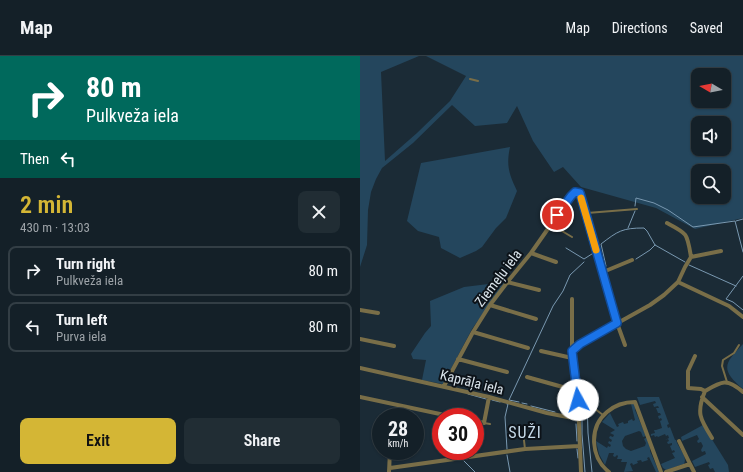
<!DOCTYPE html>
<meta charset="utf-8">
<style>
body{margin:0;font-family:"Roboto Condensed",sans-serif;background:#212d34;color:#f1f3f6;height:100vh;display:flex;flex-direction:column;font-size:15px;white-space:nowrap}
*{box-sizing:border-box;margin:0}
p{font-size:13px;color:#9da3a8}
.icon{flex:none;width:22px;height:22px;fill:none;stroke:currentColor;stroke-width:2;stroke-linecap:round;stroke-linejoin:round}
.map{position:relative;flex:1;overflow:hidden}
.details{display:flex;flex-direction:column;background:#142028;width:360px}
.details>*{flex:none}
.banner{background:#00695c;color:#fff;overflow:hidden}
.needle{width:26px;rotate:280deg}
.controls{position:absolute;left:331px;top:12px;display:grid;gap:8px}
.controls a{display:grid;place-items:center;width:40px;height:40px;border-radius:8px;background:#142028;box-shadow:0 1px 3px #0004,0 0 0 1px #333e45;font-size:20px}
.speed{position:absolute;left:12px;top:352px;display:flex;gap:8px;font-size:20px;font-weight:700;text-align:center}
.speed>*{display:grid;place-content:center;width:52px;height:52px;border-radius:50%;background:#142028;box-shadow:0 1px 3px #0004,0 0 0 1px #333e45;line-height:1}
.speed small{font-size:10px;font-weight:400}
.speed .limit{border:6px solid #d22;background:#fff;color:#111}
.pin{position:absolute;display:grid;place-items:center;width:34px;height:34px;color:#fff;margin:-17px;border:2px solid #fff;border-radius:50%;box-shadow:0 1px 4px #0007}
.me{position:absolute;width:44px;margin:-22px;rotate:354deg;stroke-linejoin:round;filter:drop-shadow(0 0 3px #0008)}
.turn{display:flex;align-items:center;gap:14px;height:84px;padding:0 20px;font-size:18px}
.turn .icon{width:52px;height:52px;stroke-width:2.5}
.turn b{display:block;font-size:28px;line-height:34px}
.then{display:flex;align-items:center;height:38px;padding:0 20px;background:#0003;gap:8px;font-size:15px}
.round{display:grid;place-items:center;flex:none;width:42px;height:42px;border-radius:8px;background:#212d34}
.head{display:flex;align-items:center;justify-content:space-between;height:68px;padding:0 20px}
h1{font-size:24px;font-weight:600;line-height:30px;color:#d4b635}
.action{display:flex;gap:8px;margin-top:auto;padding:8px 20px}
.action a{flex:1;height:46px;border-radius:8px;background:#d4b635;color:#111;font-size:16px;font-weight:600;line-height:46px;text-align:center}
.action a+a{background:#212d34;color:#f1f3f6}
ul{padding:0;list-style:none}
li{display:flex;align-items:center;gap:12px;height:50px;margin:0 8px 6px;padding:0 12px;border:2px solid #333e45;border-radius:8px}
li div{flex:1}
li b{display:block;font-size:15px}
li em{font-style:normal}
header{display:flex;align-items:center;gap:24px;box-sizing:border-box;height:56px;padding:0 20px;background:#142028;border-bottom:1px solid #333e45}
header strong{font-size:19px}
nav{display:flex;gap:22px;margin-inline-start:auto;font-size:14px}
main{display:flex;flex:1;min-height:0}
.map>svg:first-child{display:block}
.green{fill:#24465d;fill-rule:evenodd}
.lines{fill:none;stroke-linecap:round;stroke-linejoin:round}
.stream{stroke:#7998b0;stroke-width:1}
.service{stroke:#796e48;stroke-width:2}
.minor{stroke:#796e48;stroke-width:4}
.route-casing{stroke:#114b97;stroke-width:10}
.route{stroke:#1a73e8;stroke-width:7}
.slow{stroke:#f59e0b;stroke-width:7}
.labels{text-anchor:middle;stroke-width:4;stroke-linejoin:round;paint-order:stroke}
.street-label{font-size:14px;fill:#dae4eb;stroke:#0c1218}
.quarter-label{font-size:16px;letter-spacing:1px;fill:#c7dbea;stroke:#0c1218}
</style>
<header>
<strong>Map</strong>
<nav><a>Map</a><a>Directions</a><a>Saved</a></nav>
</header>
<main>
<section class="details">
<div class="banner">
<div class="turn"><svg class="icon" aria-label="right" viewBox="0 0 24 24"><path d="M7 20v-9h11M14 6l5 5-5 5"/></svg><div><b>80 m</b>Pulkveža iela</div></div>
<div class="then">Then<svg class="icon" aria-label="left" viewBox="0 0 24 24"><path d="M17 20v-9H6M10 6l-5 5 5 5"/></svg></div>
</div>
<div class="head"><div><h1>2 min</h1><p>430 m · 13:03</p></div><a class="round"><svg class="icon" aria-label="close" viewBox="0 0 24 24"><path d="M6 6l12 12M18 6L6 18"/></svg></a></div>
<ul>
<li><svg class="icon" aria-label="right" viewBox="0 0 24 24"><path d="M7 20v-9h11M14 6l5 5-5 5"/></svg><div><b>Turn right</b><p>Pulkveža iela</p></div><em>80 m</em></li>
<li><svg class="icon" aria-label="left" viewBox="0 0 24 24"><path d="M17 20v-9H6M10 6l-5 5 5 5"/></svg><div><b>Turn left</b><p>Purva iela</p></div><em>80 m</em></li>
</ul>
<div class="action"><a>Exit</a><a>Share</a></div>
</section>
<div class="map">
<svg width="383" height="416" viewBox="0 0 383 416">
<rect width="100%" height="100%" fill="#1b2b36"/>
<path class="green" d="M0,0H59L21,16L25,105L57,77L90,45L106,20L66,0H383V162L335,173L296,152L221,131L203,111L194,116L173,85L157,50L147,67L115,70L92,49L53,87L22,112L16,123L11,136L8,154L7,189L0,211ZM338,19H364V45H338ZM338,67H364V93H338ZM338,115H364V141H338Z
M150,91C146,110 149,118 157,135L146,162L136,172L122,191L116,195L100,202L81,192L79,181L58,175L47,165L61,107Z
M145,226L112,273L83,328L62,324L66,304L53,303L51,298L65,277L71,270L70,245L104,231Z
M383,288V333C360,313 364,308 383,288Z
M277,341H299L309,368L307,369L308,372L310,371L315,384H316C318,392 328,400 324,408L306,414L303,412L301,408L315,402L312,397L315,396L314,394L312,395L310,390L312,389V387L308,388L307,386L309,385L308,383L305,384L309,382L308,379L306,380L305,378L298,381L297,380L295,381L294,379L291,380V378L295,377L294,374H296L302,372L300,365L302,364L301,362L299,363L298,360L301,359L300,357H298L296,352H299L298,350L294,351L293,348L296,347L295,345L280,349Z
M271,348H274L276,351L275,354L286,380L283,381L281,376L279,375L265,380L262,385L263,390L266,393L271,395L285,390L286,387L284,383L287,381L290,392V395L299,416H296L289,401L287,402L288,404L282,406L281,404L277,405L278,407L273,409L272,407L270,408L273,415L264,416L267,406H261L262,403H257L258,400L257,399L255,401L253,400L254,397H249L245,409L239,398L236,385L247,392L248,390L250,391L251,389L248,387L249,385L251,386L252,384L249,382L250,380L253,381L254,379L250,377L255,374L242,366L250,357L257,371L259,370L258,368L263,366L264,368L268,367V365L272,363L273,365L275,364Z
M343,369L368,409L369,416H355L353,412L350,413L348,409L350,408L349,406L335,411L332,405L346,398L345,395L342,396L341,394L343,390L341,386L338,387L337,385L339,383L337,379L322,385L321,381Z"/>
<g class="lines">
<path class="stream" d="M275,150L276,142L294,147L308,154L333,171L375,165L383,196
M376,165L383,163
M268,172L275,155
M206,192L224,203L235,196
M276,203L290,194L295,189
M329,209L376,230
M246,210L241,188C258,175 262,172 284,172L287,175L295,189L325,206
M383,220L366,243L373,246L383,254
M222,332L227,342L228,377L232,416
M222,333V378L225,416
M214,336L215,361
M108,338L126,343
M132,344L140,346
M159,346L149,344L193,250L203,235L210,219L224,206
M162,347L167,348
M147,348H148L145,361L147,393
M171,350L195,356
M216,368L217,385
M217,393L218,402
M147,399L150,416
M104,405L115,416"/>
<path class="service" d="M110,23L118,25
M227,157L277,153
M192,169L212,181
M367,326L362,310L363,304L374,297L379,289
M235,353L243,359
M124,367L130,368
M163,376L165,393"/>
<path class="minor" d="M307,167C328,178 327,177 331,201
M171,197L196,206
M243,216L272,204
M147,226L179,234
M318,226L369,250L383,261
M212,243V295
M130,249L176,263
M0,254L18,257
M113,276L168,292
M0,283L34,290
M181,295L212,302
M335,300L328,315V332L341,333L345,335
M98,303L147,316
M0,312L129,341L187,357L218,363
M167,321L217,335
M84,330L113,276L130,249L149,224L171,197L211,140L215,137H220L257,267L265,289
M0,341L94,361
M342,341L383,379
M115,365L124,367L129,341
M352,382C340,363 336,357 345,335C362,325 367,322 383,336
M319,385L330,408
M30,412L165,393L219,390
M29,416L30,395
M221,416L218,344L212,295L220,288L290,249L304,239L318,226L325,211L331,201L361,195
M249,416C231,402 228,372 247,356C255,349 265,346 275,346L301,416
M306,416L330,408L334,416"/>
</g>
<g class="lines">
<g class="route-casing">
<path id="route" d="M197,159L211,140L215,136L220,137L257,267L220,288L212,295L218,344"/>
</g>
<use href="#route" class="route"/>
<path class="slow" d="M221,142L236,194"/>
</g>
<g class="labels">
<g class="street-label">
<text transform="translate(138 222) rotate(-53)" y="5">Ziemeļu iela</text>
<text transform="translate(112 326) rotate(14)" y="5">Kaprāļa iela</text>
</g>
<g class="quarter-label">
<text x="165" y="382">SUŽI</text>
</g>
</g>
</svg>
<div class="controls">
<a><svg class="needle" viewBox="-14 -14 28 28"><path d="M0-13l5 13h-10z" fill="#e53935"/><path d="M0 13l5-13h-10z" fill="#9da3a8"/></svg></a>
<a><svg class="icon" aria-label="sound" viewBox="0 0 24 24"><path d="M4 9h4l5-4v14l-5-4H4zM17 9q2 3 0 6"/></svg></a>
<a><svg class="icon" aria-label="search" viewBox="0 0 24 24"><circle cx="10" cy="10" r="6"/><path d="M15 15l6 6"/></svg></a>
</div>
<div class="speed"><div>28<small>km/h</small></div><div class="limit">30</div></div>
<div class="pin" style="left:197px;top:159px;background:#d93025"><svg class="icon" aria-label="arrive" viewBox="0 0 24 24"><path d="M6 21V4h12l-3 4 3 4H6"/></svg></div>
<svg class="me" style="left:218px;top:344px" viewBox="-20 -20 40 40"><circle r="19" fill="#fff"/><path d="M0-13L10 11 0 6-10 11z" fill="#1a73e8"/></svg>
</div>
</main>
